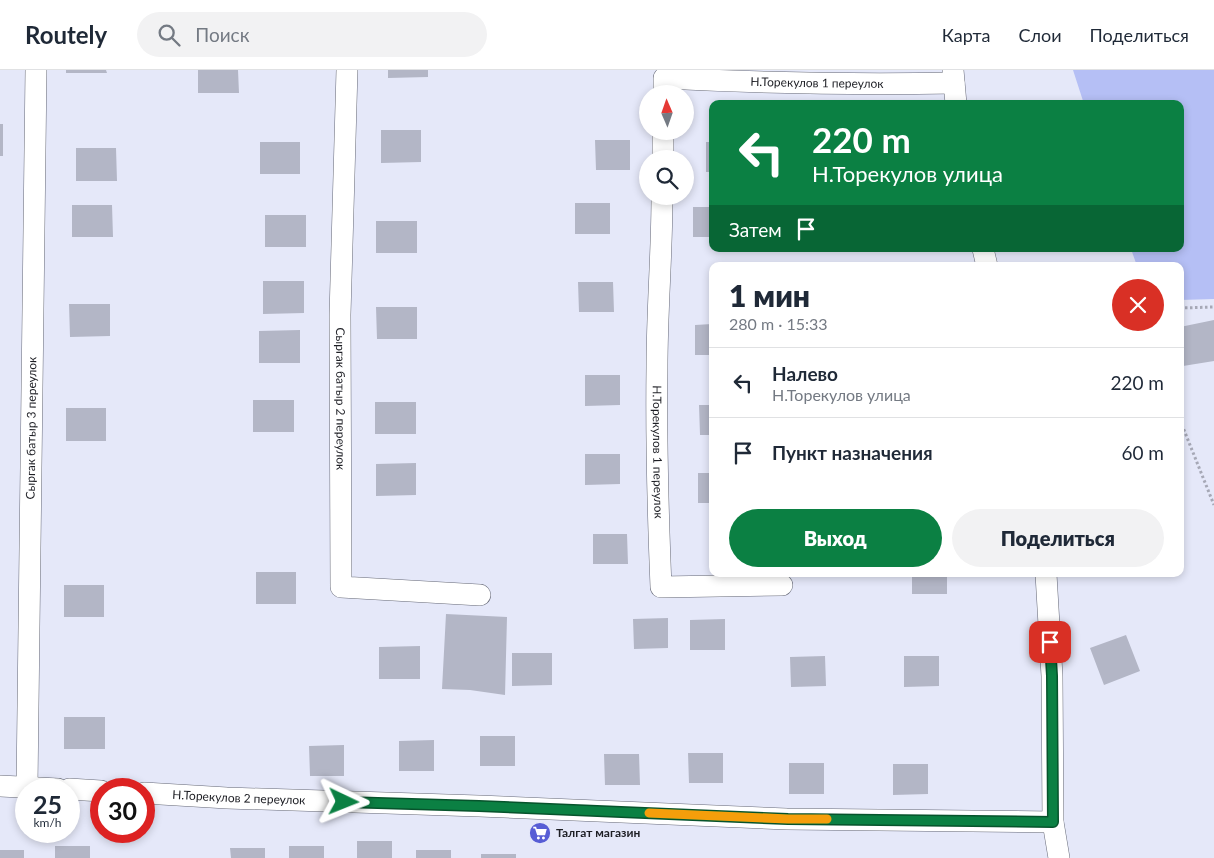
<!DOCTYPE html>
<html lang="ru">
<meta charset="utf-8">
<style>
body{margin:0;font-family:Lato,sans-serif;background:#f2f2f3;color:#1f2937;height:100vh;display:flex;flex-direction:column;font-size:19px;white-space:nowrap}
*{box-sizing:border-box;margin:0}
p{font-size:16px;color:#747a83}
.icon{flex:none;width:28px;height:28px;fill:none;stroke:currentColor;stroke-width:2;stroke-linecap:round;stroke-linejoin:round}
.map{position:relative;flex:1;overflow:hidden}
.panel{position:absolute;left:709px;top:192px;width:475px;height:315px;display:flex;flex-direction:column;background:#fff;border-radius:10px;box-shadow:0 2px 8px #0003}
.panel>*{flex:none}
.guide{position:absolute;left:709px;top:30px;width:475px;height:152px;border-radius:10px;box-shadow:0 2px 8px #0003;background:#0b8043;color:#fff;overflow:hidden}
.needle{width:32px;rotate:358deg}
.buttons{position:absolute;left:639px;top:15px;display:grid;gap:10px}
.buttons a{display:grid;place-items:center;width:55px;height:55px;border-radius:50%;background:#fff;box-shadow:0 2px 8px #0003;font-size:25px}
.speed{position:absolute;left:15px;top:708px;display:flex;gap:10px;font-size:25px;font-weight:700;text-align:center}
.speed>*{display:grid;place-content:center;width:65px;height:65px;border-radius:50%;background:#fff;box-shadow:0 2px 8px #0003;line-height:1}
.speed small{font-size:12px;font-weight:400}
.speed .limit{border:8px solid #d22;background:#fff;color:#111}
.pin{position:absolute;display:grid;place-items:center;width:42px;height:42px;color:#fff;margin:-21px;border-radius:10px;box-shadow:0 2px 8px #0006}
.me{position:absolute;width:55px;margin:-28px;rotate:92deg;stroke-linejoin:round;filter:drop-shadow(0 0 4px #0008)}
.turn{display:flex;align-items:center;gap:18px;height:105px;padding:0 20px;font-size:22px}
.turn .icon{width:65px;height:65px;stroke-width:2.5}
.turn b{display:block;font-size:35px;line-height:42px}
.then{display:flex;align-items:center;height:48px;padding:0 20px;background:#0003;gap:10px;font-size:19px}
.round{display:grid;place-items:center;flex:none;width:52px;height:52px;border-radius:26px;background:#f2f2f3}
.head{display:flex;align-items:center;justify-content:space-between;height:85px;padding:0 20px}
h1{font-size:30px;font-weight:800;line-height:38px}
.button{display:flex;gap:10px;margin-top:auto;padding:10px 20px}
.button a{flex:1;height:58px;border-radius:30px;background:#0b8043;color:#fff;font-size:20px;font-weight:800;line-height:58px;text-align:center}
.button a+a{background:#f2f2f3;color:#1f2937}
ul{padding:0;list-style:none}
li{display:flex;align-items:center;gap:15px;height:70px;padding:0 20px;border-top:1px solid #e0e1e3}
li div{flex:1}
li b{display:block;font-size:19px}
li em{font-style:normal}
header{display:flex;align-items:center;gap:30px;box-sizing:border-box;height:70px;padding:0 25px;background:#fff;border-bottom:1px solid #e0e1e3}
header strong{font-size:24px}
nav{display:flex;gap:28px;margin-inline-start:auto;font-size:18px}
.search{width:350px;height:45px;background:#f2f2f3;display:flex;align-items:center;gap:12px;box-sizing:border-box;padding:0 18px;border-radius:28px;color:#747a83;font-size:19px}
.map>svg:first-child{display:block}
.green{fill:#b5bff5}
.building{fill:#b3b6c6}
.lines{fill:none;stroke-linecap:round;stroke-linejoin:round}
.minor-casing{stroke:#666977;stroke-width:22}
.path{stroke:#a6a8b6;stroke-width:3;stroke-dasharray:2.5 2.5;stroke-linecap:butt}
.minor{stroke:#fff;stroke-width:21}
.route-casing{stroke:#07532c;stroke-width:12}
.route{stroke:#0b8043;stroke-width:9}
.slow{stroke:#f59e0b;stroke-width:9}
.labels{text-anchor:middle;stroke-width:4;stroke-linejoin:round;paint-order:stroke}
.street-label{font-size:12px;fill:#1d1e24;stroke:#e5e8f9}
.poi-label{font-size:12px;font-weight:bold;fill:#1d1e24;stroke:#e5e8f9;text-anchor:start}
</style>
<header>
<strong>Routely</strong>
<div class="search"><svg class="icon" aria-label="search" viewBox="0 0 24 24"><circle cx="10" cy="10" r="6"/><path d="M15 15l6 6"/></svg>Поиск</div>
<nav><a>Карта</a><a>Слои</a><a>Поделиться</a></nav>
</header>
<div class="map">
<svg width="1214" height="788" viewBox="0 0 1214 788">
<rect width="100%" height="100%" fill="#e5e8f9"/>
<path class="green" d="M1073,0H1214V229L1180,230V196H1137L1131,179H1180V34H1084Z"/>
<path class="building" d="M66,0H106L107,3H66Z
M198,0H238L239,23H198Z
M388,0H428V7L388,8Z
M0,54H3V86H0Z
M381,60H421V92L381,93Z
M595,70H630V100H596Z
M260,72H300V104H260Z
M706,72H712V102H706Z
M76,78H116L117,111H76Z
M575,133H610V164H575Z
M72,135H112L113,167H72Z
M693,137H712V167H693Z
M265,145H306V177H265Z
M376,151H417V183H376Z
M894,179H929V182H894Z
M263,211H304V243L263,244Z
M578,212H613L614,242H579Z
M69,234H110V266L70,267Z
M376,237H417V269H377Z
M1214,250V291L1183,296L1180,279V257Z
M712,254V285H695V255Z
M300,260V293H259V261Z
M585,305H620V335L585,336Z
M253,330H294V362H253Z
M375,332H416V364H375Z
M699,335H712V365H700Z
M66,338H106V371H66Z
M585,384H620V414L585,415Z
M416,393V425L376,426V394Z
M698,403H712V433H698Z
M593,464H627L628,494H593Z
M256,502H296V534H256Z
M912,504H947V524H912Z
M64,515H104V547H64Z
M446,544L507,547L505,625L470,620L442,619Z
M668,548V578L634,579L633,549Z
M725,549V580H690V550Z
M1126,565L1140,601L1104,615L1090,578Z
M420,576V609H379V577Z
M512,583H552V615L512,616Z
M825,586L826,616L791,617L790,587Z
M904,586H939V616L904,617Z
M64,647H105V679H64Z
M480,666H515V696H480Z
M434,670V701H399V671Z
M344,675V706H310L309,676Z
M688,683H723V713H689Z
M604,684H639L640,715H605Z
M789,693H824V724H789Z
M893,694H928V724L893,725Z
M357,771H392V788H357Z
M55,776H90V788H55Z
M289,776H324V788H289Z
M230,778H265V788H231Z
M0,780H24V788H0Z
M416,780H451V788H416Z
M481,784H516V788H481Z"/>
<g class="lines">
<g class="minor-casing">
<g id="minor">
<path id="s1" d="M347,0L340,245L341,517L480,525"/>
<path d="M953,0L956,34"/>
<path id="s2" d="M664,24V8C761,13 857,15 954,13"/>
<path d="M663,89V61"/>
<path id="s3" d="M662,126C662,183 657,240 657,297C656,370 658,444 661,517L782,515"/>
<path d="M983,179L987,196"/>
<path d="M1046,504L1052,606L1053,752L1059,788"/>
<path d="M0,716L58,719"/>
<path id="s4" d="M27,717L36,0"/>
<path d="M69,719L101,721"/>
<path id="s5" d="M144,723L227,728L479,736L787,749L1053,752"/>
</g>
</g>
<path class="path" d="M1180,238L1214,237
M1180,350L1214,435"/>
<use href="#minor" class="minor"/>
</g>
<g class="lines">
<g class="route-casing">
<path id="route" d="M344,732L479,736L788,749L1053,752L1052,606L1050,572"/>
</g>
<use href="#route" class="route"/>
<path class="slow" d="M649,743L788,749H827"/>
</g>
<defs>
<g id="supermarket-disc" transform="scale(1.125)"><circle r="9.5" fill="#575dd5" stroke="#e5e8f9"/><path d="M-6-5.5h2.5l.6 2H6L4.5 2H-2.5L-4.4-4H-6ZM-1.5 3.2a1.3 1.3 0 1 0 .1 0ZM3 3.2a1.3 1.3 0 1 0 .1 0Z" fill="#fff"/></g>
</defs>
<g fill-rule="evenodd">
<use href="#supermarket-disc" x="540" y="763"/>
</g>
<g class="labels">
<g class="street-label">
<text dy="4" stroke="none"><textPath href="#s2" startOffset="169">Н.Торекулов 1 переулок</textPath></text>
<text dy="4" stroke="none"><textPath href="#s1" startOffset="329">Сыргак батыр 2 переулок</textPath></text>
<text dy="4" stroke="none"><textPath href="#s4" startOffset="359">Сыргак батыр 3 переулок</textPath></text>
<text dy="4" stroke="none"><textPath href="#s3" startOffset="256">Н.Торекулов 1 переулок</textPath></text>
<text dy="4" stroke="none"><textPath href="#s5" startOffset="95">Н.Торекулов 2 переулок</textPath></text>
</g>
<g class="poi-label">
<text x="556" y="767">Талгат магазин</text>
</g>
</g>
</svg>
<div class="buttons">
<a><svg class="needle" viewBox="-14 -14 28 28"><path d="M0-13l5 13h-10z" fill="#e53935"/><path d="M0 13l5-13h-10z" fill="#747a83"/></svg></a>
<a><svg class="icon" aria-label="search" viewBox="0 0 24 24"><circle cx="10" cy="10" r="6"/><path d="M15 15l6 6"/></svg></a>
</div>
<div class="speed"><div>25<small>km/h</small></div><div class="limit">30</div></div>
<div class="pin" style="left:1050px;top:572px;background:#d93025"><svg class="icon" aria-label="arrive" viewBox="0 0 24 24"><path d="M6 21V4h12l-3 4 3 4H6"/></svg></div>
<svg class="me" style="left:344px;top:732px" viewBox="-20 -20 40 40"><path d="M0-17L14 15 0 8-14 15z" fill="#0b8043" stroke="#fff" stroke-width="4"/></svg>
<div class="guide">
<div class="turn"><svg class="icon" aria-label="left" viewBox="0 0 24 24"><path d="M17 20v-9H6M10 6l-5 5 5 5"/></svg><div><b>220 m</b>Н.Торекулов улица</div></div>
<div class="then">Затем<svg class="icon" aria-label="arrive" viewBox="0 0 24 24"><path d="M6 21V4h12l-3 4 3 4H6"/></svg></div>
</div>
<section class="panel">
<div class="head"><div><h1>1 мин</h1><p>280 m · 15:33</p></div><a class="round" style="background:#d93025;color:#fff"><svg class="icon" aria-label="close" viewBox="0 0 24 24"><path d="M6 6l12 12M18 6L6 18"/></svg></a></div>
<ul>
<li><svg class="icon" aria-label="left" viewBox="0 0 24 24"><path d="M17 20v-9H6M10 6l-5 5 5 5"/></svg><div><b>Налево</b><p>Н.Торекулов улица</p></div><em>220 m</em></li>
<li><svg class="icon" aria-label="arrive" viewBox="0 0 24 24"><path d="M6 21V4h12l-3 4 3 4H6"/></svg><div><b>Пункт назначения</b></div><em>60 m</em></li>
</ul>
<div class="button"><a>Выход</a><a>Поделиться</a></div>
</section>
</div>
